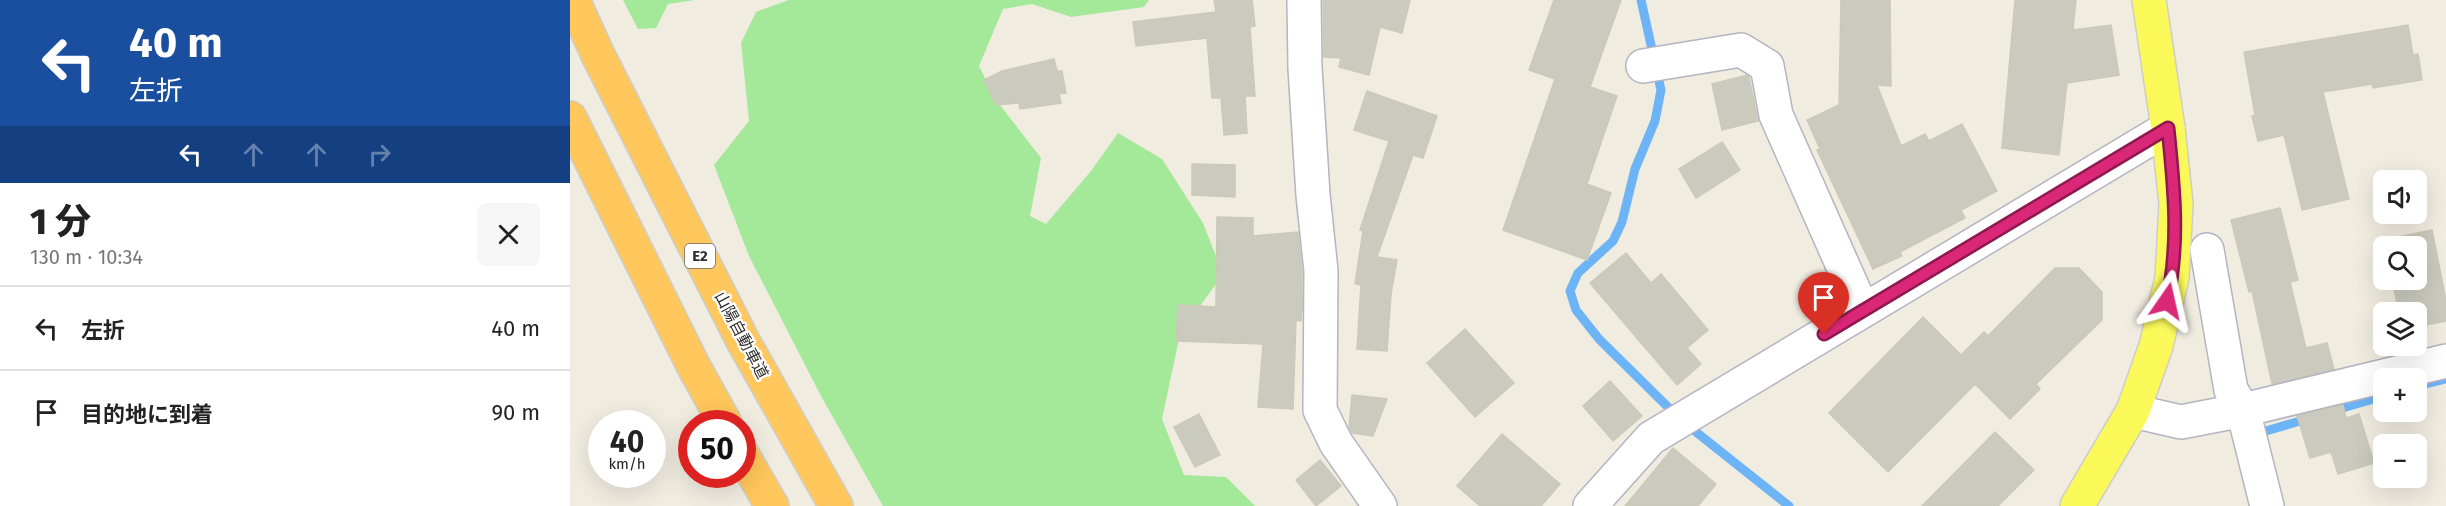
<!DOCTYPE html>
<html lang="ja">
<meta charset="utf-8">
<style>
body{margin:0;font-family:"Fira Sans","Noto Sans JP",sans-serif;background:#f6f6f6;color:#222;height:100vh;display:flex;flex-direction:column;font-size:22px;white-space:nowrap}
*{box-sizing:border-box;margin:0}
p{font-size:20px;color:#767676}
.icon{flex:none;width:33px;height:33px;fill:none;stroke:currentColor;stroke-width:2;stroke-linecap:round;stroke-linejoin:round}
.map{position:relative;flex:1;overflow:hidden}
.panel{display:flex;flex-direction:column;background:#fff;width:570px}
.panel>*{flex:none}
.top-card{background:#1a4fa0;color:#fff;overflow:hidden}
.tools{position:absolute;left:1803px;top:170px;display:grid;gap:12px}
.tools a{display:grid;place-items:center;width:54px;height:54px;border-radius:9px;background:#fff;box-shadow:0 6px 24px #0002;font-size:30px}
.speed{position:absolute;left:18px;top:410px;display:flex;gap:12px;font-size:30px;font-weight:700;text-align:center}
.speed>*{display:grid;place-content:center;width:78px;height:78px;border-radius:50%;background:#fff;box-shadow:0 6px 24px #0002;line-height:1}
.speed small{font-size:15px;font-weight:400}
.speed .limit{border:9px solid #d22;background:#fff;color:#111}
.pin{position:absolute;display:grid;place-items:center;width:51px;height:51px;color:#fff;margin:-62px -26px;border-radius:50% 50% 50% 0;rotate:-45deg;box-shadow:0 0 6px #0007}
.pin .icon{rotate:45deg}
.me{position:absolute;width:66px;margin:-33px;rotate:11deg;stroke-linejoin:round;filter:drop-shadow(0 0 4px #0008)}
.turn{display:flex;align-items:center;gap:21px;height:126px;padding:0 30px;font-size:27px}
.turn .icon{width:78px;height:78px;stroke-width:2.5}
.turn b{display:block;font-size:42px;line-height:51px}
.lanes{display:flex;align-items:center;height:57px;padding:0 30px;background:#0003;justify-content:center;gap:30px;direction:ltr}
.lanes .off{opacity:.35}
.round{display:grid;place-items:center;flex:none;width:63px;height:63px;border-radius:9px;background:#f6f6f6}
.overview{display:flex;align-items:center;justify-content:space-between;height:102px;padding:0 30px}
h1{font-size:36px;font-weight:800;line-height:45px}
ul{padding:0;list-style:none}
li{display:flex;align-items:center;gap:18px;height:84px;padding:0 30px;border-top:2px solid #e0e0e0}
li div{flex:1}
li b{display:block;font-size:22px}
li em{font-style:normal}
main{display:flex;flex:1;min-height:0}
.map>svg:first-child{display:block}
.green{fill:#a3e999}
.lines{fill:none;stroke-linecap:round;stroke-linejoin:round}
.stream{stroke:#6db4f7;stroke-width:9}
.building{fill:#cbcabe;stroke:#ccc9b9;stroke-width:1.5}
.minor-casing{stroke:#b4b4c2;stroke-width:36}
.major-casing{stroke:#cdcdcd;stroke-width:36}
.highway-casing{stroke:#cdcdcd;stroke-width:36}
.minor{stroke:#fff;stroke-width:33}
.major{stroke:#fbf95a;stroke-width:33}
.highway{stroke:#ffc75c;stroke-width:33}
.route-casing{stroke:#8e194d;stroke-width:15}
.route{stroke:#db2777;stroke-width:10}
.labels{text-anchor:middle;stroke-width:4.5;stroke-linejoin:round;paint-order:stroke}
.shield{fill:#fff;stroke:#6d6d6d;stroke-width:1.5}
.shield-label{font-size:15px;font-weight:bold;fill:#2e2e2e}
.street-label{font-size:16px;fill:#2e2e2e;stroke:#fff}
</style>
<main>
<section class="panel">
<div class="top-card">
<div class="turn"><svg class="icon" aria-label="left" viewBox="0 0 24 24"><path d="M17 20v-9H6M10 6l-5 5 5 5"/></svg><div><b>40 m</b>左折</div></div>
<div class="lanes"><svg class="icon" aria-label="left" viewBox="0 0 24 24"><path d="M17 20v-9H6M10 6l-5 5 5 5"/></svg><svg class="icon off" aria-label="ahead" viewBox="0 0 24 24"><path d="M12 20V5M6 11l6-6 6 6"/></svg><svg class="icon off" aria-label="ahead" viewBox="0 0 24 24"><path d="M12 20V5M6 11l6-6 6 6"/></svg><svg class="icon off" aria-label="right" viewBox="0 0 24 24"><path d="M7 20v-9h11M14 6l5 5-5 5"/></svg></div>
</div>
<div class="overview"><div><h1>1 分</h1><p>130 m · 10:34</p></div><a class="round"><svg class="icon" aria-label="close" viewBox="0 0 24 24"><path d="M6 6l12 12M18 6L6 18"/></svg></a></div>
<ul>
<li><svg class="icon" aria-label="left" viewBox="0 0 24 24"><path d="M17 20v-9H6M10 6l-5 5 5 5"/></svg><div><b>左折</b></div><em>40 m</em></li>
<li><svg class="icon" aria-label="arrive" viewBox="0 0 24 24"><path d="M6 21V4h12l-3 4 3 4H6"/></svg><div><b>目的地に到着</b></div><em>90 m</em></li>
</ul>
</section>
<div class="map">
<svg width="1876" height="506" viewBox="0 0 1876 506">
<rect width="100%" height="100%" fill="#f0ece0"/>
<path class="green" d="M53,0H125L98,4L86,28L68,29Z
M219,0H579L574,7L501,17L462,4L433,9L409,66L426,100L471,158L460,216L476,224L521,171L548,133L592,159L633,223L653,274L610,334L592,419L614,475L656,477L685,506H313L251,396L179,256L144,165L179,121L171,43L186,12Z"/>
<g class="lines">
<path class="stream" d="M1071,0L1091,90L1085,121L1065,169L1052,222L1043,241L1008,273L1000,291L1006,310L1029,339L1106,415
M1846,386L1876,379
M1762,411L1814,396
M1116,424L1219,506
M1696,431L1740,418"/>
</g>
<path class="building" d="M644,0H682L685,26L680,27L685,96H675L677,133L654,135L651,98H642L637,38L566,46L563,22L646,12Z
M753,0H840L832,33L810,27L799,75L769,67L771,58L754,57Z
M984,0H1051L1020,87L1047,96L1017,184L1041,193L1017,260L933,230L985,79L959,70Z
M1271,0H1320L1321,86L1307,85L1331,146L1355,134L1359,141L1392,124L1427,191L1391,210L1395,218L1330,252L1332,256L1303,269L1247,150L1250,149L1237,120L1269,105Z
M1445,0H1506L1503,30L1541,25L1549,75L1497,83L1489,155L1432,148Z
M1838,25L1843,55L1848,54L1852,80L1803,88L1802,84L1753,92L1779,199L1732,210L1714,135L1688,141L1682,116L1685,115L1674,52Z
M484,59L487,71H492L496,93L489,94L491,103L450,109L449,103L426,105L414,80L432,71Z
M1177,75L1179,77L1188,121L1152,130L1142,84Z
M797,91L867,116L853,158L843,155L807,257L827,260L821,294L817,351L787,349L791,285L785,284L793,231L790,230L819,141L784,130Z
M1152,142L1170,170L1126,198L1109,169Z
M622,164L665,165V197L622,195Z
M1710,208L1728,280L1720,282L1736,348L1757,343L1764,369L1702,384L1682,291L1679,292L1661,220Z
M647,217L683,218V236L728,232L732,272V308L731,321L726,320L723,409L688,407L693,344L606,341L608,305L646,307Z
M1862,230L1876,300V321L1846,327V312H1829L1822,279H1846V246H1816L1814,240Z
M1056,253L1081,283L1091,274L1138,330L1117,348L1131,364L1107,385L1020,283Z
M1485,268H1509L1532,292V320L1466,384L1470,389L1440,419L1405,384L1318,472L1259,413L1353,317L1391,355L1414,332L1418,336Z
M895,329L944,383L905,417L857,363Z
M1040,381L1072,416L1043,441L1013,406Z
M782,395L817,399L803,436L782,433L779,427Z
M1773,405L1776,418L1789,414L1804,463L1768,474L1761,452L1740,458L1727,416Z
M629,414L650,455L625,467L604,427Z
M1425,432L1464,470L1428,506H1352Z
M932,434L990,484L971,506H910L887,486Z
M1103,448L1146,484L1128,506H1055Z
M750,460L771,486L746,506L726,480Z"/>
<g class="lines">
<g class="minor-casing">
<path id="minor" d="M734,0L735,68L743,195L751,271L750,410L766,443L810,506
M1073,66L1171,50L1197,66L1206,115L1293,311
M1637,250L1661,390L1673,410L1876,361
M1563,411L1611,422L1673,410L1697,506
M1020,506L1081,438L1598,128"/>
</g>
<g class="major-casing">
<path id="major" d="M1507,506L1563,411L1586,346L1602,278L1606,204L1598,128L1579,0"/>
</g>
<g class="highway-casing">
<path id="highway" d="M3,0L28,55L173,341L266,506
M0,118L124,367L155,423
M172,454L202,506"/>
</g>
<use href="#minor" class="minor"/>
<use href="#major" class="major"/>
<use href="#highway" class="highway"/>
</g>
<g class="lines">
<g class="route-casing">
<path id="route" d="M1254,334L1598,128C1604,186 1610,244 1597,301"/>
</g>
<use href="#route" class="route"/>
</g>
<g class="labels">
<rect class="shield" x="115" y="244" width="30" height="24" rx="4.5"/>
<g class="shield-label">
<text x="130" y="261">E2</text>
</g>
<g class="street-label">
<text transform="translate(172 335) rotate(62)" y="6">山陽自動車道</text>
</g>
</g>
</svg>
<div class="tools">
<a><svg class="icon" aria-label="sound" viewBox="0 0 24 24"><path d="M4 9h4l5-4v14l-5-4H4zM17 9q2 3 0 6"/></svg></a>
<a><svg class="icon" aria-label="search" viewBox="0 0 24 24"><circle cx="10" cy="10" r="6"/><path d="M15 15l6 6"/></svg></a>
<a><svg class="icon" aria-label="layers" viewBox="0 0 24 24"><path d="M12 4l9 5-9 5-9-5zM3 14l9 5 9-5"/></svg></a>
<a>+</a>
<a>−</a>
</div>
<div class="speed"><div>40<small>km/h</small></div><div class="limit">50</div></div>
<div class="pin" style="left:1254px;top:334px;background:#d93025"><svg class="icon" aria-label="arrive" viewBox="0 0 24 24"><path d="M6 21V4h12l-3 4 3 4H6"/></svg></div>
<svg class="me" style="left:1597px;top:301px" viewBox="-20 -20 40 40"><path d="M0-17L14 15 0 8-14 15z" fill="#db2777" stroke="#fff" stroke-width="4"/></svg>
</div>
</main>
